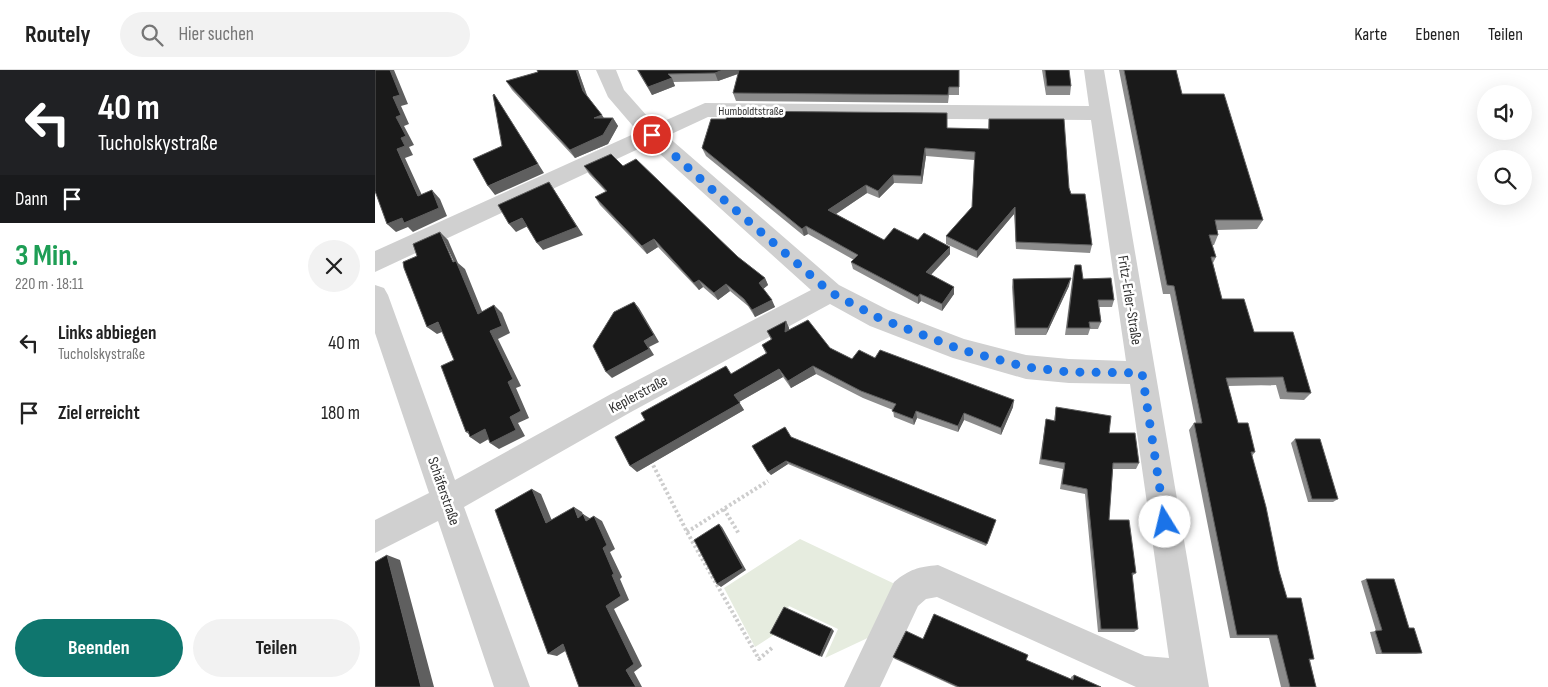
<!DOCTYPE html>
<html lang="de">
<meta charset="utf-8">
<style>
body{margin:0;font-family:"Sofia Sans Condensed",sans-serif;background:#f2f2f2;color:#222;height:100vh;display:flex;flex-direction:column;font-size:19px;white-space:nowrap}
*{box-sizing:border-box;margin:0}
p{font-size:16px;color:#767676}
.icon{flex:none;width:28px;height:28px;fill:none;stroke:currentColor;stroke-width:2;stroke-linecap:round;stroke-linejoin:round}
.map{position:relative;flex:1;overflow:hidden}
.side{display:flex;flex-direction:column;background:#fff;width:375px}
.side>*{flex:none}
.guide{background:#202124;color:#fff;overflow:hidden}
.buttons{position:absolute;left:1102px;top:15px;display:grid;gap:10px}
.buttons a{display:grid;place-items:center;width:55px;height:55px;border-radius:50%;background:#fff;box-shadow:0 5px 20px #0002;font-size:25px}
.pin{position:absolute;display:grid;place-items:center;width:42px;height:42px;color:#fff;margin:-21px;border:2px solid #fff;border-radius:50%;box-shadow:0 1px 5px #0007}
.me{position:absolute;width:55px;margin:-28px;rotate:351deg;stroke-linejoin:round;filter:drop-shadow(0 0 4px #0008)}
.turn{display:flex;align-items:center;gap:18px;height:105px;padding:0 15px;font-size:22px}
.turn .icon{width:65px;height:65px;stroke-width:2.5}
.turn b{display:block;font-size:35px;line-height:42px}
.then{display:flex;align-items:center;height:48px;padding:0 15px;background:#0003;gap:10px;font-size:19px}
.round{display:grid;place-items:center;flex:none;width:52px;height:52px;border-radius:26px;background:#f2f2f2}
.overview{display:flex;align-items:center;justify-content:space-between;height:85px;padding:0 15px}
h1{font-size:30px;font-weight:700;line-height:38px;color:#1e9e55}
.cta{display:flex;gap:10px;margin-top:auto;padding:10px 15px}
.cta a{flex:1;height:58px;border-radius:30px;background:#0f766e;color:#fff;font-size:20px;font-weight:700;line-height:58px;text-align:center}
.cta a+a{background:#f2f2f2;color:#222}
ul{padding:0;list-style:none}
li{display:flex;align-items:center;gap:15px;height:70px;padding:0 15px}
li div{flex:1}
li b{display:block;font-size:19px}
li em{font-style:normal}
header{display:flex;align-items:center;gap:30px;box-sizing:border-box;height:70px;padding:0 25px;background:#fff;border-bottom:1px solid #e0e0e0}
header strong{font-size:24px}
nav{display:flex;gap:28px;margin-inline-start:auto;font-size:18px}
.search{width:350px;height:45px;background:#f2f2f2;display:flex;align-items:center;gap:12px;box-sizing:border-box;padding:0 18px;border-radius:28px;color:#767676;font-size:19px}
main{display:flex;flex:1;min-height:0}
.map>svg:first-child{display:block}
.green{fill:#e6ecdf}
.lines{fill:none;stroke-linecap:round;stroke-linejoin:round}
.path{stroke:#cdcdcd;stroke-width:4;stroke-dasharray:2.5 2.5;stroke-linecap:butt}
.street{fill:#d0d0d0;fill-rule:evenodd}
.wall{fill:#8c8c8c}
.shaded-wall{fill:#5f5f5f}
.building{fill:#1a1a1a;stroke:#5f5f5f}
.route{stroke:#1a73e8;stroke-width:9;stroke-dasharray:0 16.2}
.labels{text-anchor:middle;stroke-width:5;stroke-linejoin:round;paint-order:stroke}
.far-street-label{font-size:12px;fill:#333;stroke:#fff}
.street-label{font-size:15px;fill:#333;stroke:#fff}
</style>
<header>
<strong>Routely</strong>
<div class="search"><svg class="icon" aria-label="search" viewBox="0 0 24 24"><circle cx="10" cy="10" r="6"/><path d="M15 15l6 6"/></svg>Hier suchen</div>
<nav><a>Karte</a><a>Ebenen</a><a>Teilen</a></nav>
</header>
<main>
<section class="side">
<div class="guide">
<div class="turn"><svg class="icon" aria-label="left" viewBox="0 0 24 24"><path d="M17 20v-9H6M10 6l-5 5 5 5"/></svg><div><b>40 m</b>Tucholskystraße</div></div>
<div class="then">Dann<svg class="icon" aria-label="arrive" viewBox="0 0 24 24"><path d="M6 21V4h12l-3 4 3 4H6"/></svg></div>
</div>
<div class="overview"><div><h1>3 Min.</h1><p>220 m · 18:11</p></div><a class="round"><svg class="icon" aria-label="close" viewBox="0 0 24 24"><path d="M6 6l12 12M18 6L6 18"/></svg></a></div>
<ul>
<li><svg class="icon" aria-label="left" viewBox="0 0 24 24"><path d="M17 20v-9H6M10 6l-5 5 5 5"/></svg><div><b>Links abbiegen</b><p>Tucholskystraße</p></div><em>40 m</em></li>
<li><svg class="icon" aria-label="arrive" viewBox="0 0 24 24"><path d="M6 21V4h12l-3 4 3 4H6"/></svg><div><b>Ziel erreicht</b></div><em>180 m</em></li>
</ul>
<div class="cta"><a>Beenden</a><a>Teilen</a></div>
</section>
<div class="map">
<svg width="1173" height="617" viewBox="0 0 1173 617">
<rect width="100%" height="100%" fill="#fff"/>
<path class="green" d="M425,469L522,515L499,565L450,588L463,559L414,536L400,564L380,577L349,518Z"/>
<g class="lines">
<path class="path" d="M276,391L312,462L384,589L398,577
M349,439L364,464
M312,462L393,411"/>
<path class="street" d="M221,0H241L249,20L280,55L330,33L714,36L709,0H729L834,617H761L562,527L551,529L543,536L505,617H469L519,512C535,499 543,497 563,495L770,586L794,588L755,314L694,313L651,309L578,288L495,256L455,234L256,342L89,437L155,617H119L63,451L0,483V450L54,423L0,263V215L9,218L13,225L80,410L236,324L436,220L274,74L0,202V181L263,62L233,27ZM333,47L716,50L751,291L694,289L651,285L589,269L513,240L464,215L292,66Z"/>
</g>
<path class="wall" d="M203,0L212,25L228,48H238L243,56L233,74L200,88L137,20L131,11L163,2Z
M262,0H584V25H574L573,33L361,31L358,23L363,4L343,11L298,12L300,16L277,25Z
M667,0H694L696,16L695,25H671Z
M744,0H801L807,24L888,150L882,159L842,160L843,165L839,175H837L841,187L838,193L847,229L936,323L929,330L905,329L901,315L853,316L863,353L880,382L877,386L904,501L912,528L939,589L935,590L941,617H906L894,568H855L814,360L819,353H821L795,224H788Z
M572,43V58L613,59L614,49L694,118L717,175L715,183L641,179L639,144L602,188L571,174V166L597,137L599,90L551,86L547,114L519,113L504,128L492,123L461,144L509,170L575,184L556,205L579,224L567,241L546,231L543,234L478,199L476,192L479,190L433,164L429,166L331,86L327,78L351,49Z
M209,96H248L390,208L393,215L388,219L400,237L380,247L373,236L355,221L343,230L328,217L324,220L283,177L272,184L225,135L220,127L231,122L214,104Z
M700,195L708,209L739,230L737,237H724L726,252L723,259H715L713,265H690L698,203Z
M638,209L694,216L671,265H640L637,217Z
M411,251L414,258V260L455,278L477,289L500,288L638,337L626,365L589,350L583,362L542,348L539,355L519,347L518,340L488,328L441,304L416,318L408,307L364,332L369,340L262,402L356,304L391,284L387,275L396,270L392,261Z
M681,337L734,363L764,393L761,399H738L734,450L761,503L757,506L763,559L759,562H723L710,424L685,419L688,399L664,394L671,349L679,351Z
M416,367L621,450L611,476L413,394L396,405Z
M920,369L963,429L958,432H933L916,373Z
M991,509L1034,558L1047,583L1041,584H1001L995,562L1001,561L986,511Z
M548,569L651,590L696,609V607L699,605L726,617H581L520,589L518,587Z"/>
<path class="shaded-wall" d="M15,0H19L33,34L26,36L34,54L29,56L39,75L34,77L38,85L30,88L51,134L43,126L22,79L21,47Z
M201,0H203L213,29L208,21Z
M348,0H368V2L343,11L340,3Z
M297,8L300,16L277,25L273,17Z
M119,24L169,103L120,125L113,116L163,94Z
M227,45L232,53L219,48Z
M238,48L243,56L233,74L200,88L195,80Z
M550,78L551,86L547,114L546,106Z
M518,105L519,113L504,128L503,121Z
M174,112L208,165L168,180L162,173Z
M491,115L492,123L455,148L453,140Z
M57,120L65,129L72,146L38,162L33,157L21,162L12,154Z
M640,137L639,144L602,188V181Z
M147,148L153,156L141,162L134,154Z
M431,156L433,164L429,166L427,159Z
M65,162L73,170L83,193L90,199L111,251L103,244Z
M279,169L283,177L272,184L267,176Z
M575,177V184L552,209L551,202Z
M390,208L393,215L387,220L384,213Z
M696,208L694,216L671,265L673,258Z
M324,210L328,217L324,220L319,213Z
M351,214L355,221L343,230L339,223Z
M579,217V224L567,241V234Z
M545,224L546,231L543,234V227Z
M397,230L400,237L380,247L377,240Z
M259,232L264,238L284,272L274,277L279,285L237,308L231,302L269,271Z
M119,235L127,243L135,263L123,269L146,316L141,318L154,348L143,353L150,366L124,379L115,373L135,347L133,312L115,261Z
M411,251L414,258L413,270L410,262Z
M63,252L72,260L62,264L52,257Z
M438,296L441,304L416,318L413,311Z
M404,299L408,307L364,332L369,340L262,402L255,396L359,325Z
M639,330L638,337L626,365V358Z
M541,341L542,348L539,355L538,349Z
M589,343V350L583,362V356Z
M110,359L119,366L105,374L95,367L97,366L91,362L93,361Z
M411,391L413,394L396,405L393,402Z
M157,419L166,424L180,458L171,453Z
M199,437L207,442L211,452L203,448Z
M208,444L216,449L211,451Z
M219,446L227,451L240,479L235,482L247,507L245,509L254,530L239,539L267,596L259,602L267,617H261L251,600L231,536L237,505L228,478Z
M344,454L347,457L371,500L346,517L342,514Z
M12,485L25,490L59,617H46Z
M457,559L459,561L447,587L445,586Z
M188,574L197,577L182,586L173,584Z"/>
<path class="building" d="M0,0H15L25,25L18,27L26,45L21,47L31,66L26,68L30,76L22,79L43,126L57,120L64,138L29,153L27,148L12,154L0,121Z
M162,0H201L208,21L227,45L219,48H238L228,65L195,80L131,11L163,2Z
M263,0H348L340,3L293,4L297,8L273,17Z
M364,0H584V17H574L573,25L358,23Z
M670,0H694L696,16H672Z
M749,0H801L807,24H849L888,150H840L843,165H834L841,187H836L847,229H869L879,262H918L936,323L912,322L908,307L851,308L863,353H873L880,382H876L891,437L904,501L912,528H926L939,589H934L941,617H915L902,565H862L819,353H827L799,216L792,215Z
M119,24L163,94L113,116L98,89L127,76L118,25Z
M353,41L572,43V58L614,59V49H689L694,118L696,124H710L717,175L641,172L640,137L602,181L571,166L597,137L600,82L550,78L546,106L518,105L503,121L491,115L453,140L509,170L519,158L543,170L549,163L575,177L551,202L579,217L567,234L545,224L543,227L476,192L483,185L431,156L427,159L327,78L336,49H351Z
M236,84L248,96L261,89L363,187L390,208L384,213L397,230L377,240L369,229L351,214L339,223L324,210L319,213L279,169L267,176L220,127L232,121L209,96Z
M174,112L202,157L162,173L147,148L134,154L123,135Z
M65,162L78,192L81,191L103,244L119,235L127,256L115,261L138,309L133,312L146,341L135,347L141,360L115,373L110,359L95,367L93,361L91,362L66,296L79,290L63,252L52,257L29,198L28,192L42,186L38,174Z
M700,195H706L708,209L736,208L739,230H723L726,252H714L715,258H692Z
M696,208L673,258H641L638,209Z
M259,232L279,265L269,271L274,279L231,302L218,276L239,242Z
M433,250L455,278L477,289L484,280L500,288L505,280L639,330L626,358L589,343L583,356L541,341L538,349L517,341L521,334L486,321L438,296L413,311L404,299L359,325L365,333L255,396L240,367L270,350L266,343L351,296L356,304L392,283L387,275L397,269L392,261L411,251L410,262Z
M681,337L736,346L734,363H760L764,393H738L734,450H754L761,503H757L763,559H726L712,419L687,414L690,393L666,389L671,349L680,351Z
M410,357L416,367L621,450L612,474L411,391L393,402L377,376Z
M920,369H945L963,429H937Z
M157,419L171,453L199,437L203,448L208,444L211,451L219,446L232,475L228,478L239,504L237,505L246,526L231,536L259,594L251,600L261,617H204L188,574L173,584L120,440Z
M344,454L368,498L342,514L319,470Z
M12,485L46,617H0V492Z
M991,509H1019L1034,558H1039L1047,583H1007L1000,561L1007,560Z
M409,537L457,559L445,586L395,563Z
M559,544L653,585L651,590L698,610L699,605L726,617H584L518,587L531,561L548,569Z"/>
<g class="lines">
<path class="route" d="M277,65L341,123L455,222L504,248L587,280L651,297L694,302L767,303L790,452"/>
</g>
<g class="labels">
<g class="far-street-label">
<text x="376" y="45">Humboldtstraße</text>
</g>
<g class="street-label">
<text transform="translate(755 230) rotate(81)" y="5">Fritz-Erler-Straße</text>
<text transform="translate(263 324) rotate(-28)" y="5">Keplerstraße</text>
<text transform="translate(69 421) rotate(71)" y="5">Schäferstraße</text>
</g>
</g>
</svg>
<div class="buttons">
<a><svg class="icon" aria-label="sound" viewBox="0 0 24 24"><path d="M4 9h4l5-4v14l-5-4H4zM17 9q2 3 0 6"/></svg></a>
<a><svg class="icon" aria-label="search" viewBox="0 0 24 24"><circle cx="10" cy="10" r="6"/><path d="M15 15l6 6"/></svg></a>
</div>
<div class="pin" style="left:277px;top:65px;background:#d93025"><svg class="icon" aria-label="arrive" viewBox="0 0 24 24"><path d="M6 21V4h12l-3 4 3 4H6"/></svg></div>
<svg class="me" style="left:790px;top:452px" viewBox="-20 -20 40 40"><circle r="19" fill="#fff"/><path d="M0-13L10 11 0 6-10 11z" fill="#1a73e8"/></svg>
</div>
</main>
